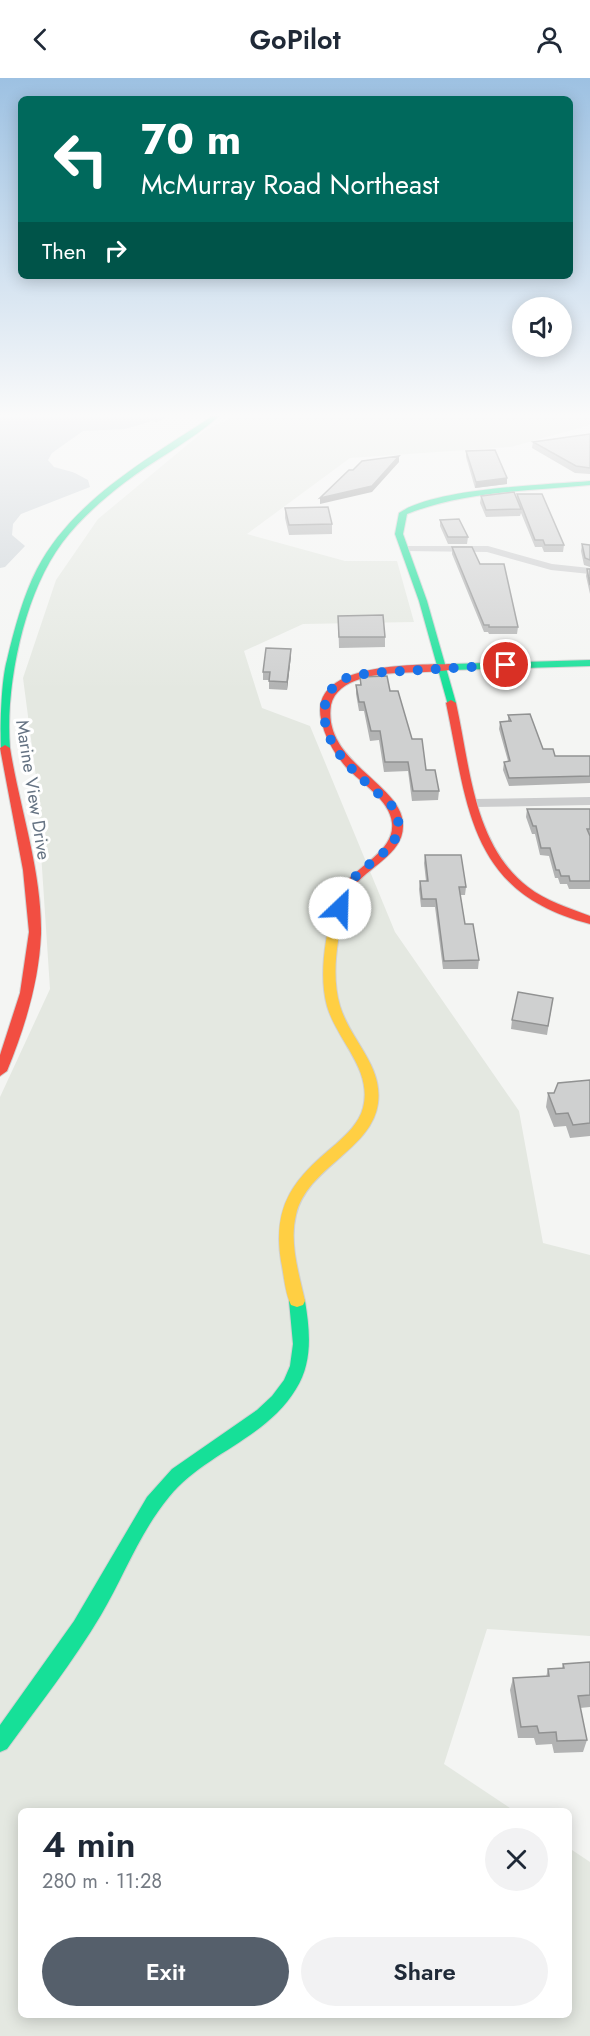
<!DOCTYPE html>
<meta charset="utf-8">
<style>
body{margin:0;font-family:Jost,sans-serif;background:#f2f2f3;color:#1f2937;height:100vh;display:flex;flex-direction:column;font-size:22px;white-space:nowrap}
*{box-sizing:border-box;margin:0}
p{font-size:20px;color:#747a83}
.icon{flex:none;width:33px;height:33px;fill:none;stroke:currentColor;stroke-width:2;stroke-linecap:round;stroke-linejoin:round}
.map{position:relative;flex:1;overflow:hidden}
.panel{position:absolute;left:18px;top:1730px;width:554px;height:210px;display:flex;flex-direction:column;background:#fff;border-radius:9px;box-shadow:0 3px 15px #0003}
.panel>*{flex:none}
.top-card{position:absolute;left:18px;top:18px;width:555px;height:183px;border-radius:9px;box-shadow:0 3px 15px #0003;background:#00695c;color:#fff;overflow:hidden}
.tools{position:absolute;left:512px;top:219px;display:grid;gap:12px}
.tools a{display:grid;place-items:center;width:60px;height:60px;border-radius:50%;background:#fff;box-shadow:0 3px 15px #0003;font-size:30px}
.pin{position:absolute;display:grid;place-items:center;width:51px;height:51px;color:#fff;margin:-26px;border:3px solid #fff;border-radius:50%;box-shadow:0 2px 6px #0007}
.me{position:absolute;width:66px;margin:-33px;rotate:24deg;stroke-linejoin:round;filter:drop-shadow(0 0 4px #0008)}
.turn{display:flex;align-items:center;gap:21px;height:126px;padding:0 24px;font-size:27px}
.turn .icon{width:78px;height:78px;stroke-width:2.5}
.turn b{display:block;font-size:42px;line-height:51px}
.then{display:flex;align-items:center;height:57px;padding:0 24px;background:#0003;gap:12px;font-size:22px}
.round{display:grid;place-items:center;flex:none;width:63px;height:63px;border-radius:32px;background:#f2f2f3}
.head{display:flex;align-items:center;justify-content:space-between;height:102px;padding:0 24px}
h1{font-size:36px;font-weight:600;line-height:45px}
.primary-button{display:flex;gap:12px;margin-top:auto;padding:12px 24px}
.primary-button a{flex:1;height:69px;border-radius:36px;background:#555f6b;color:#fff;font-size:24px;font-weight:600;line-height:69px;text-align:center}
.primary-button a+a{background:#f2f2f3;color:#1f2937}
header{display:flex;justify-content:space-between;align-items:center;height:78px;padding:0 24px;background:#fff;font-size:27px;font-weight:600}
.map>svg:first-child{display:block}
.green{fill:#e4e8e1}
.water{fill:#cdd4d8}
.pier{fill:#f4f5f3}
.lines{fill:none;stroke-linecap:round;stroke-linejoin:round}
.fast-casing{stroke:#d0d1d1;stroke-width:2}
.slow-casing{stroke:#d0d1d1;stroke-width:2}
.jam-casing{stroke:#d0d1d1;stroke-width:2}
.street{fill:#cccdce;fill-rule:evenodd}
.fast{fill:#16e098;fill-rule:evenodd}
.slow{fill:#ffcf43;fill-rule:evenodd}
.jam{fill:#f24e42;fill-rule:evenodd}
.wall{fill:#b2b3b3}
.shaded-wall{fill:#919292}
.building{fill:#cfd0d0;stroke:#919292;stroke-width:1.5}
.route{stroke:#1a73e8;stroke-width:10;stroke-dasharray:0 18}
.labels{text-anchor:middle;stroke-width:6;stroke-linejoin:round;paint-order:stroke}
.far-street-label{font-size:18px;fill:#657383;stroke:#fff}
</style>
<header><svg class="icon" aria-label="back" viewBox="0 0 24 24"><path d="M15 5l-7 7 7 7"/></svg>GoPilot<svg class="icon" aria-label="person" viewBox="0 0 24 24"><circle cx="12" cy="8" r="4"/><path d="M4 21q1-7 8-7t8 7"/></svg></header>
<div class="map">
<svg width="590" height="1958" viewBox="0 0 590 1958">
<rect width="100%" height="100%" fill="#f4f5f3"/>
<path class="green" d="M233,339H590V347L511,369L350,380L247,456L345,483H397L414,544L303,546L244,573L262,630L310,648L395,854L519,1033L543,1165L590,1177V1558L487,1551L444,1686L513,1732H21V1936H568L569,1770L590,1784V1958H0V1019L50,911L36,699L23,600L56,502L98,441L204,353Z"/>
<path class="water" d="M0,339H170L137,351L81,358L54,379L56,385L88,402L90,409L21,436L13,446L12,457L25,468L5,489L0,490Z"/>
<path class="pier" d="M152,343L160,345L137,354L97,356L82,360L57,380L58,383L87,398L54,389L48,382L52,375L83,353L125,351Z"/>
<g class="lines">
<g class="fast-casing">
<path id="fast" d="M211,339H218C191,363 154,382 124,405C102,422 79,442 62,465C24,516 5,607 10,670L9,672H1C0,652 1,603 7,582C14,552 23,518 37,491C73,422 149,380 211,339Z
M590,403V407C528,413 465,413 407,436L403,456L427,523L456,625L448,627L419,523L395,456L399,435C435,410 544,407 590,403Z
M590,582V588L452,592L447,589L452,586Z
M297,1217L303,1219L305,1223C310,1253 313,1284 296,1311C266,1361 205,1375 169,1419C140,1454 124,1498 101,1537C73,1584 39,1627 7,1671L0,1674V1647L74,1543L147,1419L172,1391L257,1332L272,1318L284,1302L290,1288L293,1266L289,1223L291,1219Z"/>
</g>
<g class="slow-casing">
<path id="slow" d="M338,829L344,833C337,863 331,898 340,928C350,962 383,987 378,1025C372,1072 307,1089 296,1137C289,1165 299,1196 305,1223L303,1227L297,1229L291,1227C285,1215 284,1197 281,1183C272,1126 295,1100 336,1066C347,1056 359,1045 363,1030C373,991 337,963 327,928C319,898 325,863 332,833Z"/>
</g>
<g class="jam-casing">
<path id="jam" d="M452,586L455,587V591C424,597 391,591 360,601C347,605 334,613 331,627C322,685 404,706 403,748C403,777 367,789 353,810C348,818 347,828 342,836H334L332,833C335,823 339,813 346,804C360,787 395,771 392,745C390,722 361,705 346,689C334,675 325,660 321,641C309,583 418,587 452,586Z
M451,622L456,625C470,687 473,767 528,809C546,823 569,830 590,838V846C468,815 468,728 446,625Z
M5,667L10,670C20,732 42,793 41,856C39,904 25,949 7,993L0,998V977L20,915L29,854L23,792L0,670Z"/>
</g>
<path class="street" d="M406,468H488L552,486L590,490V496L551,492L487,474L402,473L401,471Z
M590,719V727L474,729L467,725L474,721Z"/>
<use href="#fast" class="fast"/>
<use href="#slow" class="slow"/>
<use href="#jam" class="jam"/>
</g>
<path class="wall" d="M590,356V396L575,395L532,370L533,364Z
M466,373L507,400V406L475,410L466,379Z
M517,416L564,467L563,474H544L542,469H535L521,435L520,438L486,439L480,425L481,418L516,421Z
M285,430L332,446V456L289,457L285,440Z
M440,442L468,459L467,466H448L440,448Z
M582,466L590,467V489L584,487L581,473Z
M452,469L480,486L518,549L517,556H489L488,554H484L452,476Z
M587,491H590V516L586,498Z
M338,538L385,559V569L339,570Z
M291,571V578L287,612L269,611V602H263V594Z
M360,599L390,613L426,692L439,713L438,722L412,723L408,693L384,694L379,662L370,663L364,633H359L356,616V607H360Z
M508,637L543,671L555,678H590V705L509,708L503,692L504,684L508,683L499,651L500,644L508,643Z
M527,731H590V811H569L567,806H560L558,800H555L549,778L540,777L535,756H532L526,739Z
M425,777L466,809L465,817H460L465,846L479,882L478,891H443L435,829H421L419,811L420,803H426L424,785Z
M553,920L547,957L511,951L512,942Z
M590,1002V1058L570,1060L566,1048L554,1049L546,1029L548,1015H554Z
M590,1584V1629L580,1630L587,1662L583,1674L554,1675L552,1666L536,1667L534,1660H518L510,1612L513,1600L546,1599L548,1591L562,1590L563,1586Z"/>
<path class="shaded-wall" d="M399,378V384L372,414L320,426V420Z
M507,400V406L475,410L476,404Z
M291,571V578L287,612V604Z"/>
<path class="building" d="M590,356V390L576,388L533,364Z
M495,372L507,400L476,404L466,373Z
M399,378L372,408L320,420L349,392H353L362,383Z
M514,414L521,431L486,432L481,418Z
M517,416H542L564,467H545L543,462H535Z
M328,429L332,446L289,447L285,430Z
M459,441L468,459H448L440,442Z
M582,466L590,467V482L585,480Z
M452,469H472L480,486H504L518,549H489V547H484Z
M587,491H590V507Z
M383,537L385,559H339L338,538Z
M266,570L291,571L287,604L269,603L270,594H263Z
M387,598L390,613H398L412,661H422L426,692H435L439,713H413L408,684H385L380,653H371L364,624H359L356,607H361L360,599Z
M530,636L543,671H553L555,678H590V698L509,700L504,684L510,683L500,644L511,643L508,637Z
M527,731H590V751H587L590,758V803H570L569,798H561L559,792H556L550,770H541L536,748H533Z
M425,777H461L466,809H459L465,846H473L479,882L444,883L436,821H422L420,803H428Z
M518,914L553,920L548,948L512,942Z
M590,1002V1045L573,1047L568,1035L556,1036L548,1015H554L558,1005Z
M590,1584V1617L578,1618L587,1662L557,1663L556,1654L539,1655L537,1648L521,1649L513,1600L549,1598L548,1591L564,1590L563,1586Z"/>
<linearGradient id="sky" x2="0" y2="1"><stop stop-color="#9dc1e2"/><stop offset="0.55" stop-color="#fafafa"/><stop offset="1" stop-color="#fafafa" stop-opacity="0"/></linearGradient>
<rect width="590" height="613" fill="url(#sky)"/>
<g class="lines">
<path class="route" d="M340,830C343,818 346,810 354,800C373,779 413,765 393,729C363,700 308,664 329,613L346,600L369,595L506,587"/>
</g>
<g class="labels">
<g class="far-street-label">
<text transform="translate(33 712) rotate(81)" y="6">Marine View Drive</text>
</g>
</g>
</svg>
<div class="tools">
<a><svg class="icon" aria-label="sound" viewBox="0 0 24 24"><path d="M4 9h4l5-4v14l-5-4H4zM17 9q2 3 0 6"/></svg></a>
</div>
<div class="pin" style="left:506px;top:587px;background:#d93025"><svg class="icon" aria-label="arrive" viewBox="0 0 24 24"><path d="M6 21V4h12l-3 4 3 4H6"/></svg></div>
<svg class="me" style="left:340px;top:830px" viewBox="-20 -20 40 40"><circle r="19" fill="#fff"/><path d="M0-13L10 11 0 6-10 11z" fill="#1a73e8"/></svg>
<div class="top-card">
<div class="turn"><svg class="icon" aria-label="left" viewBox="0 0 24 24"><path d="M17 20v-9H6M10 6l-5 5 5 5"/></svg><div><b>70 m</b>McMurray Road Northeast</div></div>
<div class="then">Then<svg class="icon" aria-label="right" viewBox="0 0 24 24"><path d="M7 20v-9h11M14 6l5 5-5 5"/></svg></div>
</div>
<section class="panel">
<div class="head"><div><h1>4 min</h1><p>280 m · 11:28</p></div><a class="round"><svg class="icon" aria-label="close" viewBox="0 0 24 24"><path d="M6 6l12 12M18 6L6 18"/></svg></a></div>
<div class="primary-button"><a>Exit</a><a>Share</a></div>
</section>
</div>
